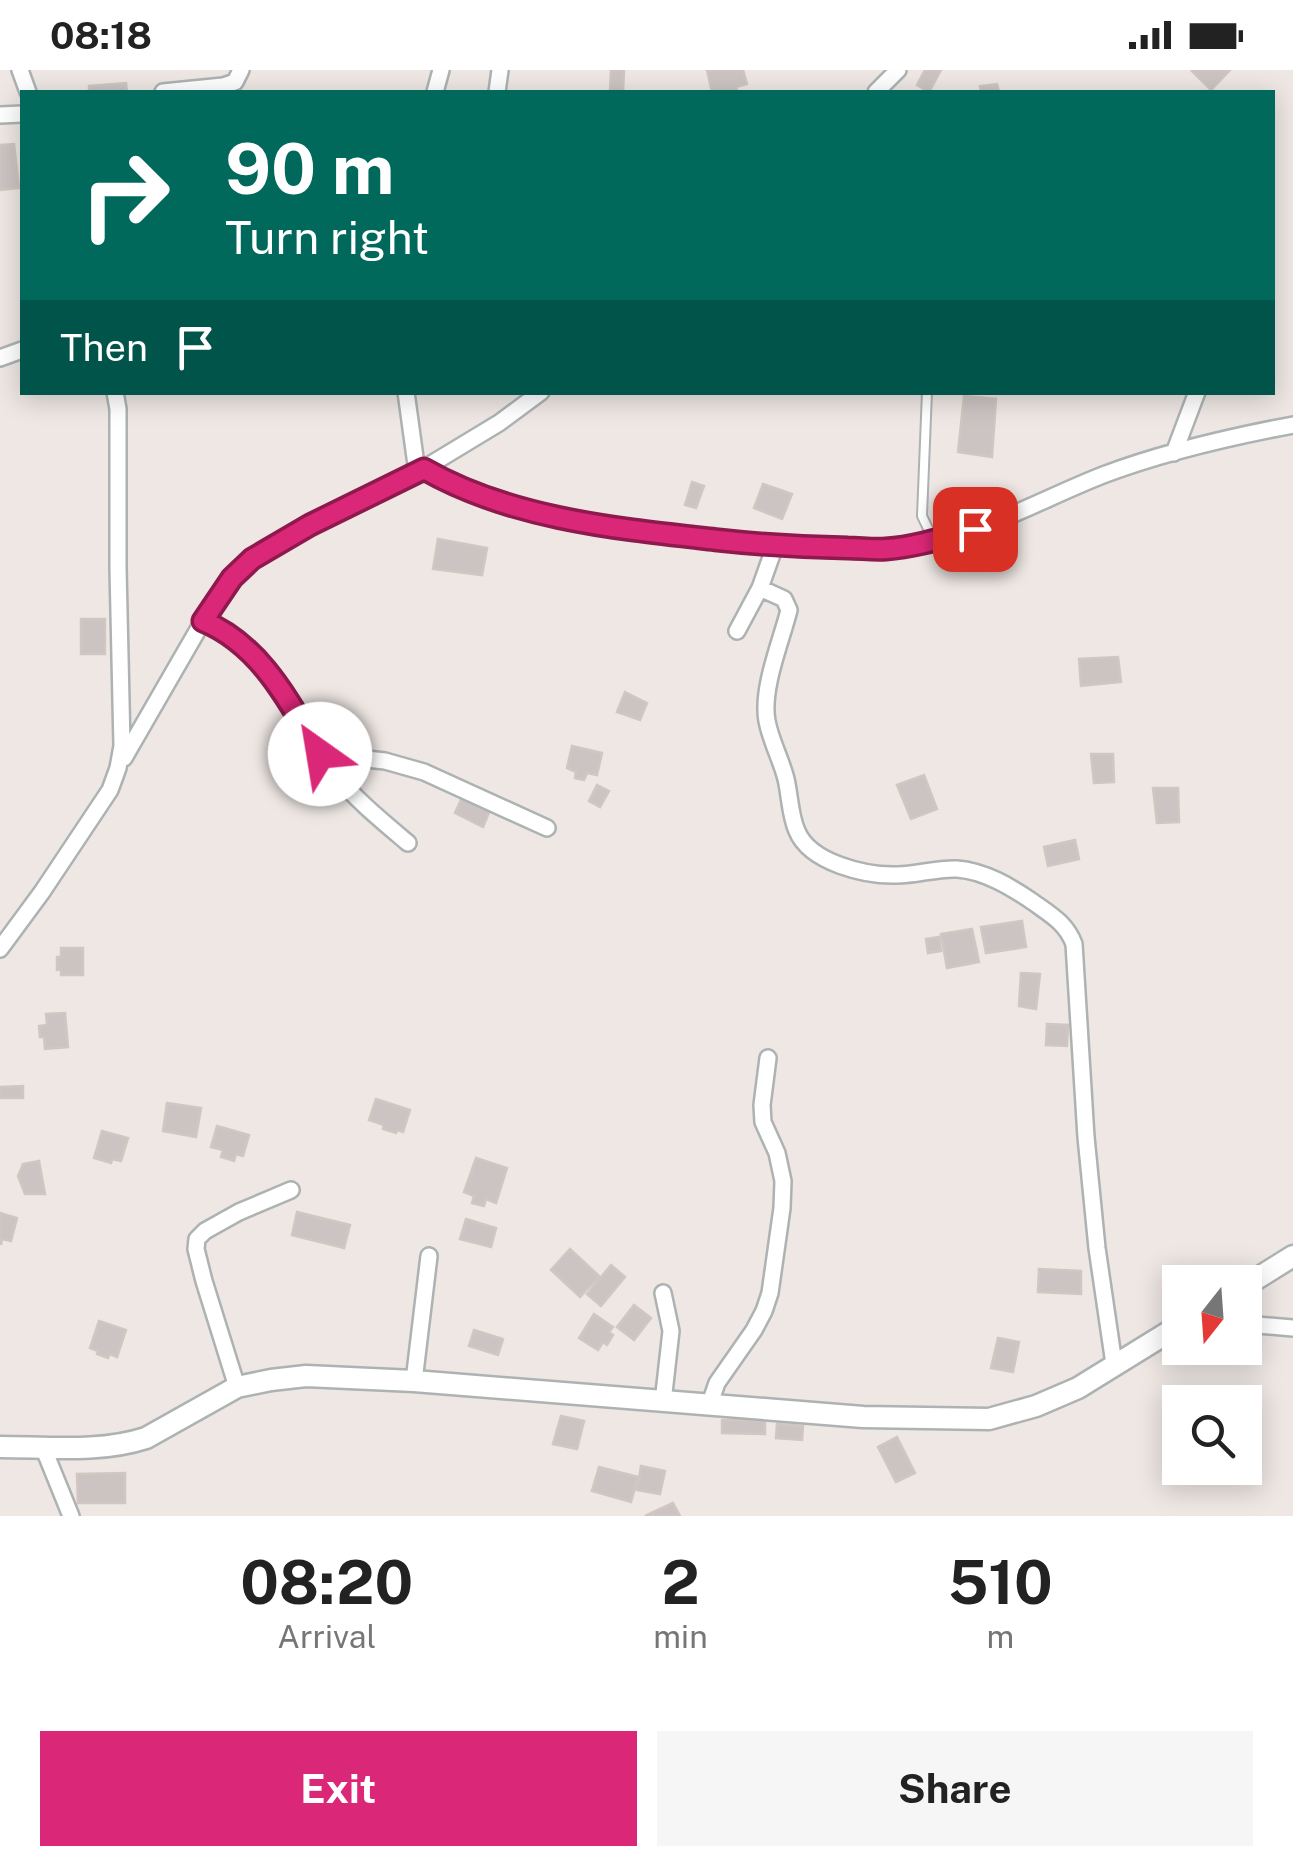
<!DOCTYPE html>
<style>
body{margin:0;font-family:"Public Sans",sans-serif;background:#f6f6f6;color:#222;height:100vh;display:flex;flex-direction:column;font-size:38px;white-space:nowrap}
*{box-sizing:border-box;margin:0}
p{font-size:32px;color:#767676}
.icon{flex:none;width:55px;height:55px;fill:none;stroke:currentColor;stroke-width:2;stroke-linecap:round;stroke-linejoin:round}
.map{position:relative;height:1446px;overflow:hidden}
.details{display:flex;flex-direction:column;background:#fff;flex:1}
.details>*{flex:none}
.banner{position:absolute;left:20px;top:20px;width:1255px;height:305px;border-radius:0px;box-shadow:0 5px 25px #0003;background:#00695c;color:#fff;overflow:hidden}
.needle{width:65px;rotate:197deg}
.fabs{position:absolute;left:1162px;top:1195px;display:grid;gap:20px}
.fabs a{display:grid;place-items:center;width:100px;height:100px;border-radius:0px;background:#fff;box-shadow:0 5px 25px #0003;font-size:50px}
.pin{position:absolute;display:grid;place-items:center;width:85px;height:85px;color:#fff;margin:-42px;border-radius:20px;box-shadow:0 5px 15px #0006}
.me{position:absolute;width:110px;margin:-55px;rotate:328deg;stroke-linejoin:round;filter:drop-shadow(0 0 8px #0008)}
.turn{display:flex;align-items:center;gap:35px;height:210px;padding:0 40px;font-size:45px}
.turn .icon{width:130px;height:130px;stroke-width:2.5}
.turn b{display:block;font-size:70px;line-height:85px}
.then{display:flex;align-items:center;height:95px;padding:0 40px;background:#0003;gap:20px;font-size:38px}
.eta{display:flex;justify-content:space-evenly;align-items:center;height:170px;text-align:center}
.eta b{font-size:60px;font-weight:700;line-height:70px}
.action{display:flex;gap:20px;margin-top:auto;padding:20px 40px}
.action a{flex:1;height:115px;border-radius:0px;background:#db2777;color:#fff;font-size:40px;font-weight:700;line-height:115px;text-align:center}
.action a+a{background:#f6f6f6;color:#222}
.status{display:flex;justify-content:space-between;align-items:center;height:70px;padding:0 50px;background:#fff;direction:ltr}
.status svg{height:28px;fill:currentColor}
.map>svg:first-child{display:block}
.building{fill:#cbc4c3;stroke:#d2c6c2;stroke-width:2.5}
.lines{fill:none;stroke-linecap:round;stroke-linejoin:round}
.service-casing{stroke:#adb2b3;stroke-width:12}
.minor-casing{stroke:#adb2b3;stroke-width:20}
.tertiary-casing{stroke:#adb2b3;stroke-width:25}
.service{stroke:#fff;stroke-width:8}
.minor{stroke:#fff;stroke-width:15}
.tertiary{stroke:#fff;stroke-width:20}
.route-casing{stroke:#8e194d;stroke-width:25}
.route{stroke:#db2777;stroke-width:18}
</style>
<div class="status"><b>08:18</b><svg viewBox="0 0 49 12"><path d="M0 12V9h3v3zM5 12V6h3v6zM10 12V3h3v9zM15 12V0h3v12zM26 1h20v11H26zM47 4h2v5h-2z"/></svg></div>
<div class="map">
<svg width="1293" height="1446" viewBox="0 0 1293 1446">
<rect width="100%" height="100%" fill="#eee7e4"/>
<path class="building" d="M611,0H624L623,22H610Z
M707,0H743L747,14L736,17L738,22H712Z
M925,0H941L929,22L917,15Z
M1194,0H1230L1211,20L1192,1Z
M126,13L127,22H89V16Z
M997,14L999,22H981L980,16Z
M14,74L19,118L0,120V75Z
M964,326L996,329L992,387L958,382Z
M692,412L704,416L696,438L685,435Z
M763,414L792,424L782,449L754,438Z
M438,469L487,478L482,505L433,499Z
M81,549H105V584H81Z
M1118,587L1121,612L1081,616L1079,589Z
M625,622L647,633L640,650L617,642Z
M572,676L602,683L597,705L587,703L584,710L575,708L576,702L567,698Z
M1091,684H1113L1114,712L1094,713Z
M924,705L937,739L911,749L897,715Z
M597,715L609,721L600,737L589,731Z
M1153,718H1178L1179,752L1157,753Z
M463,725L490,740L483,757L455,743Z
M1075,770L1079,789L1048,796L1044,777Z
M1022,851L1026,877L986,883L981,857Z
M972,859L979,892L947,898L941,864Z
M939,867L941,881L928,883L926,869Z
M61,878H83V905H61V899L57,900V887H61Z
M1021,903L1040,904L1036,939L1019,936Z
M65,943L68,977L45,979L44,967H40L39,956L47,955L46,944Z
M1047,954L1068,955L1067,976L1046,975Z
M23,1016V1028H0V1017Z
M376,1029L410,1040L403,1062L397,1060L396,1063L383,1059L384,1055L369,1050Z
M167,1033L201,1038L196,1067L163,1061Z
M217,1056L249,1065L243,1086L236,1084L234,1091L221,1087L223,1080L211,1077Z
M102,1061L128,1068L121,1091L112,1089L111,1093L94,1088Z
M476,1088L507,1098L496,1133L486,1129L484,1136L472,1133L474,1126L464,1122Z
M39,1091L45,1124H25L18,1106L23,1094Z
M297,1142L350,1155L344,1178L292,1165Z
M0,1143L17,1148L11,1171L2,1169L1,1175Z
M466,1149L496,1158L491,1177L460,1169Z
M570,1179L599,1206L580,1227L551,1200Z
M611,1195L625,1207L601,1236L587,1224Z
M1039,1199L1081,1201V1224L1038,1222Z
M634,1235L651,1248L634,1270L617,1257Z
M594,1244L613,1257L609,1262L613,1265L607,1275L603,1272L598,1280L579,1268Z
M99,1251L126,1260L117,1287L110,1284L108,1288L97,1284L98,1281L90,1278Z
M474,1260L503,1269L498,1285L469,1276Z
M998,1268L1019,1272L1013,1302L991,1298Z
M561,1346L584,1351L577,1379L553,1374Z
M722,1350H765V1364L722,1363Z
M777,1354L803,1356L802,1370L776,1368Z
M897,1367L915,1403L896,1412L878,1377Z
M641,1396L665,1401L660,1424L637,1420Z
M599,1397L638,1407L631,1432L592,1421Z
M125,1403V1433H78L77,1404Z
M673,1433L680,1446H645Z"/>
<g class="lines">
<g class="service-casing">
<path id="service" d="M927,322L922,446L934,471"/>
</g>
<g class="minor-casing">
<path id="minor" d="M20,0L28,22
M163,22L223,16L235,12L241,0
M435,22L441,0
M497,22L500,0
M876,22L898,0
M0,45L22,44
M0,288L22,280
M406,322L417,402
M1174,383L1197,322
M423,399C509,447 612,458 708,469C782,477 861,487 934,471C993,458 1047,427 1103,405C1164,382 1229,367 1293,355
M760,518L784,529L789,540C781,572 761,619 767,651C771,672 781,689 786,709C790,726 790,746 797,761C810,793 866,806 897,805C917,805 937,798 957,799C985,801 1011,817 1033,832C1051,845 1066,853 1074,874L1086,1067L1097,1178L1114,1294
M203,551C271,579 292,648 334,703C356,730 382,751 408,773
M737,561L760,518L775,476
M320,684L385,691L424,702L547,758
M124,688L203,551L232,508L252,489L310,455L423,399L499,353L541,322
M0,879L42,822L110,720L118,698L122,676L118,498V339L115,322
M1245,1254L1293,1258
M414,1311L429,1186
M237,1317L204,1211L196,1179L197,1169L205,1161L239,1142L291,1120
M663,1332L671,1261L663,1223
M709,1336L717,1313L754,1260L764,1241L770,1223L782,1138L783,1111L777,1083L763,1052L762,1035L768,988
M43,1377L71,1446"/>
</g>
<g class="tertiary-casing">
<path id="tertiary" d="M1245,1216L1293,1186
M0,1377C48,1377 100,1383 146,1368L237,1317L271,1310L306,1306L414,1311L863,1347L989,1349L1036,1336L1078,1318L1180,1255"/>
</g>
<use href="#service" class="service"/>
<use href="#minor" class="minor"/>
<use href="#tertiary" class="tertiary"/>
</g>
<g class="lines">
<g class="route-casing">
<path id="route" d="M320,684C289,632 261,575 203,551L232,508L252,489L310,455L424,399C511,449 619,459 718,470C762,475 804,477 848,478C860,478 873,480 886,479C916,477 946,467 975,459"/>
</g>
<use href="#route" class="route"/>
</g>
</svg>
<div class="fabs">
<a><svg class="needle" viewBox="-14 -14 28 28"><path d="M0-13l5 13h-10z" fill="#e53935"/><path d="M0 13l5-13h-10z" fill="#767676"/></svg></a>
<a><svg class="icon" aria-label="search" viewBox="0 0 24 24"><circle cx="10" cy="10" r="6"/><path d="M15 15l6 6"/></svg></a>
</div>
<div class="pin" style="left:975px;top:459px;background:#d93025"><svg class="icon" aria-label="arrive" viewBox="0 0 24 24"><path d="M6 21V4h12l-3 4 3 4H6"/></svg></div>
<svg class="me" style="left:320px;top:684px" viewBox="-20 -20 40 40"><circle r="19" fill="#fff"/><path d="M0-13L10 11 0 6-10 11z" fill="#db2777"/></svg>
<div class="banner">
<div class="turn"><svg class="icon" aria-label="right" viewBox="0 0 24 24"><path d="M7 20v-9h11M14 6l5 5-5 5"/></svg><div><b>90 m</b>Turn right</div></div>
<div class="then">Then<svg class="icon" aria-label="arrive" viewBox="0 0 24 24"><path d="M6 21V4h12l-3 4 3 4H6"/></svg></div>
</div>
</div>
<section class="details">
<div class="eta">
<div><b>08:20</b><p>Arrival</p></div>
<div><b>2</b><p>min</p></div>
<div><b>510</b><p>m</p></div>
</div>
<div class="action"><a>Exit</a><a>Share</a></div>
</section>
